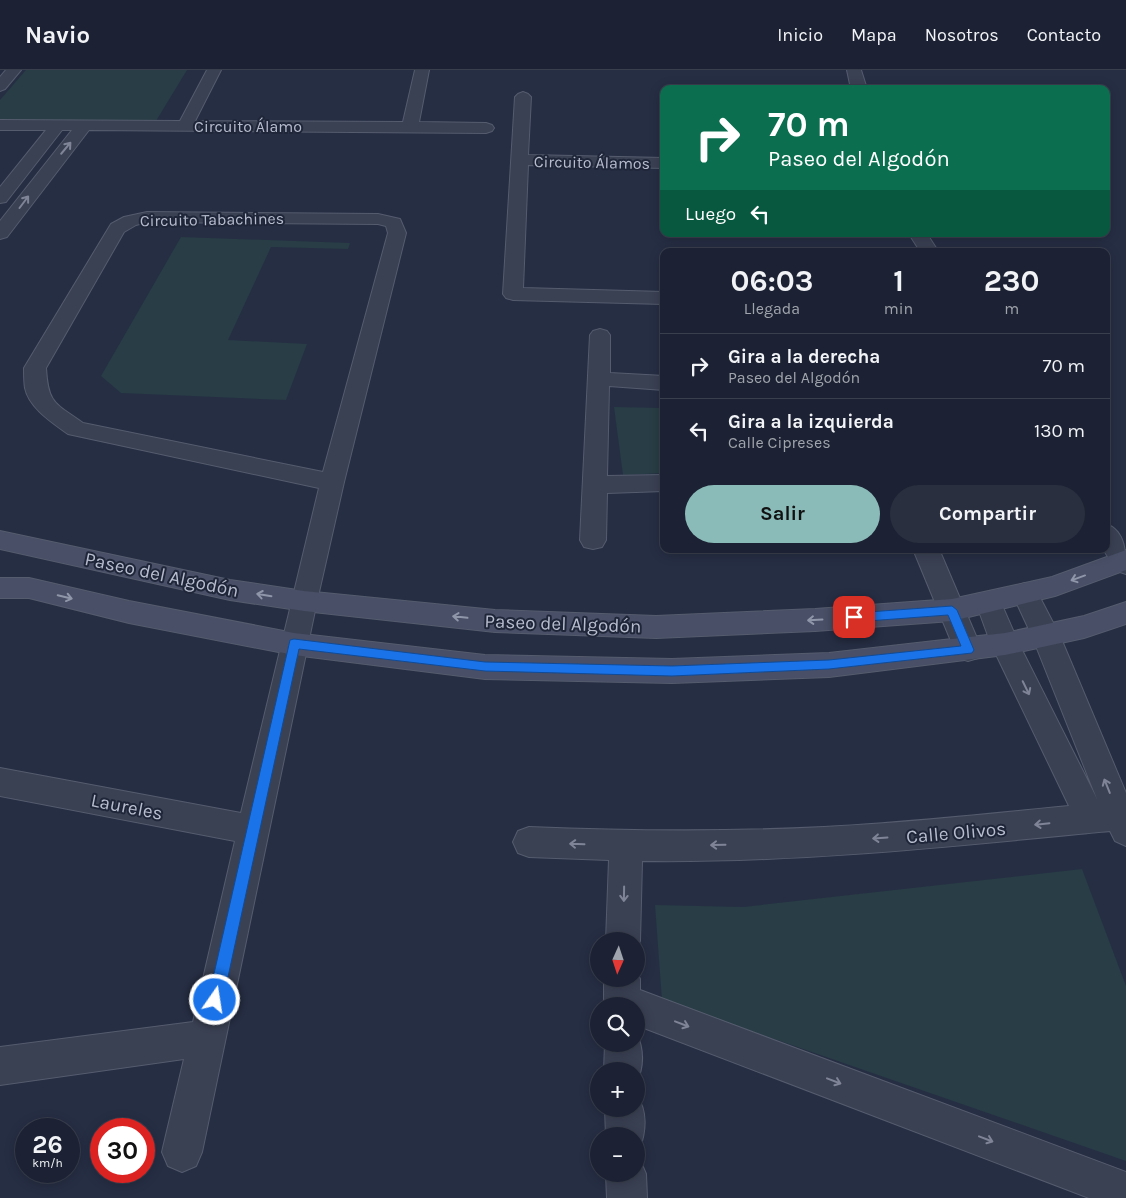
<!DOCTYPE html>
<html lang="es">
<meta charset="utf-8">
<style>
body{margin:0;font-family:Karla,sans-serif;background:#292f3f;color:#f1f3f6;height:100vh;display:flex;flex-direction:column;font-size:19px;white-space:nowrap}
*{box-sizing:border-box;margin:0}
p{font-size:16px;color:#a0a4ac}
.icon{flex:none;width:28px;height:28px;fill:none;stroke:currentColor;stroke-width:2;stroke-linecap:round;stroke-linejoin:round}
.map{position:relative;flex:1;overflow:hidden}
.panel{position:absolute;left:660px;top:178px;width:450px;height:305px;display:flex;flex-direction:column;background:#1c2233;border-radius:10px;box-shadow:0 2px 12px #0003,0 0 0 1px #3a3f4e}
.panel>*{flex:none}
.banner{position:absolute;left:660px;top:15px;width:450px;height:152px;border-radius:10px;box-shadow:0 2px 12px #0003,0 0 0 1px #3a3f4e;background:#0b6e4f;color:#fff;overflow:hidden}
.needle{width:32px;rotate:183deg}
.tools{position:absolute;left:590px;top:862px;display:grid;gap:10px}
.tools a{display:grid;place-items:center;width:55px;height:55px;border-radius:50%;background:#1c2233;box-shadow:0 2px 12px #0003,0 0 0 1px #3a3f4e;font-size:25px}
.speed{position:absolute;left:15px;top:1048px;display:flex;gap:10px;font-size:25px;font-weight:700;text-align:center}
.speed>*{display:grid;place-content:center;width:65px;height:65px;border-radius:50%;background:#1c2233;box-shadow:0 2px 12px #0003,0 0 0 1px #3a3f4e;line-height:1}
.speed small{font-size:12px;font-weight:400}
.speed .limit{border:8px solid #d22;background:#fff;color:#111}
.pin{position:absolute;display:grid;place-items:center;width:42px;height:42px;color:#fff;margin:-21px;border-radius:10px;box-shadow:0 2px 8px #0006}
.me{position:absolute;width:55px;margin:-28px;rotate:13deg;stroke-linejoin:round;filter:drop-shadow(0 0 4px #0008)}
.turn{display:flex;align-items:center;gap:18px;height:105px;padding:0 25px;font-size:22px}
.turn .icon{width:65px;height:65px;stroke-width:2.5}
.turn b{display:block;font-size:35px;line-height:42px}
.then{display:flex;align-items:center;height:48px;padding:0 25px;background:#0003;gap:10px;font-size:19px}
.eta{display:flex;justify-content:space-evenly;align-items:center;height:85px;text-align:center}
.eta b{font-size:30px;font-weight:700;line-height:35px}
.action{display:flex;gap:10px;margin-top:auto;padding:10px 25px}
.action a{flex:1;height:58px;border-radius:30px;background:#8bbbb9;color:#111;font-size:20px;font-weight:700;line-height:58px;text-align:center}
.action a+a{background:#292f3f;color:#f1f3f6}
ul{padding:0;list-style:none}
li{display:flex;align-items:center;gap:15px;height:65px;padding:0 25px;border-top:1px solid #3a3f4e}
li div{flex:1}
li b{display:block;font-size:19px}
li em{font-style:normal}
header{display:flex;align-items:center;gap:30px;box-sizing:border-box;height:70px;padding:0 25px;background:#1c2233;border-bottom:1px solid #3a3f4e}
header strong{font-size:24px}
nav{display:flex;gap:28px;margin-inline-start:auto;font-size:18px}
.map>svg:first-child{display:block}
.green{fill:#283d45}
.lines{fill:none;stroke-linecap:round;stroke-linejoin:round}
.street-casing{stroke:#555c6e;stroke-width:2}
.secondary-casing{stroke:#555c6e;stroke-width:2}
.street{fill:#3a4153;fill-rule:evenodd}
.secondary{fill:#484f66;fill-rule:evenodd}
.oneway{stroke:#7f8596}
.oneway2{stroke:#9096a9}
.route{fill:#1a73e8;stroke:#114b97}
.labels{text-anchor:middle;stroke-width:4;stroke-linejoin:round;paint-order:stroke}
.far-street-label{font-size:16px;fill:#b7bdcd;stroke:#1f2639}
.street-label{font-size:19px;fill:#b7bdcd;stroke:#1f2639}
</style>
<header>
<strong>Navio</strong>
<nav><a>Inicio</a><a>Mapa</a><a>Nosotros</a><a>Contacto</a></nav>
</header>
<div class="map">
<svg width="1126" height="1128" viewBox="0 0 1126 1128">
<rect width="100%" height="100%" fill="#262e44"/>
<path class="green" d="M26,0H187L156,51L0,50V30Z
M181,167L350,173L348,179L271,177L228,270L307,274L286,330L121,323L101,306Z
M614,337L664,338V403L623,405Z
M1082,799L1126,916V1091L662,930L655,835L743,837Z"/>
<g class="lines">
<g class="street-casing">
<path id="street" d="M6,0H21L5,19L0,21V7Z
M207,0H221L195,51L403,52L415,0H429L419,52L486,53L492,55L494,58L492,61L486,63L89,60L7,167L0,169V151L72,60H62L6,132L0,133V117L46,60H0V50L180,51Z
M847,0H861L867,19H851Z
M523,22L528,24L531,27L528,85L664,88V98L528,95L523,218L664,222V234L513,230L506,228L503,224L515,27L518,24Z
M147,142L378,144L400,149L406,163L344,412L317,531L202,1082L196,1096L182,1102L168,1096L162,1082L184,989L0,1015V977L193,952L235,771L0,726V698L241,743L319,418L68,364C53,353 29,338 25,318C24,312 24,304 24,298L111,154L124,147ZM147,152L378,154L386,156L388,163L323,402L83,353C55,333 48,334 46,298L124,162L136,155Z
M909,164H927L938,181H920Z
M600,259L607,261L610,265V303L664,306V320L609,316L607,406L664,405V421L607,423L606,470L602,477L593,479L584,477L580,470L590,265L593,261Z
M1106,454C1126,461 1126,484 1126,504L1117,501L1103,479H1106Z
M913,479H939L982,580L978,588L968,591L958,588Z
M1025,513L1034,516L1060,566L1126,723V776L1115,771L1110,761C954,776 799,793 642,791L640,871L636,881V871H606L609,790L529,787L518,783L513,772L518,761L529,757C627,761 726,762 824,757C906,753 987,744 1069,736L991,574L976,533L980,526L989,523L998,526L1019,574L1097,729L1032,566L1012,523L1016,516Z
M636,901L640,909V920L1126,1102V1128H1089L636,955V936H604V909H636Z
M636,962C644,979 644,997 636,1014V1001H604L605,974H636Z
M636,1025C648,1040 646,1063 639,1080L636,1081V1066H606L605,1039H636Z
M636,1088L640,1090L646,1104L647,1128H607L606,1104H636Z"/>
</g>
<g class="secondary-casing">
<path id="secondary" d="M0,461L230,510L304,521L495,540L656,546L815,539L952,529L1052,507L1126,480V500L1055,526L952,551L815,561L656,568L495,562L304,541L230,530L0,479Z
M0,508H29L129,531L294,563L485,585L672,589L829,583L1005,563L1084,546L1126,532V554L1084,568L1005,585L829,607L672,613L485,609L294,585L129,553L29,528H0Z"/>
</g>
<use href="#street" class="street"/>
<use href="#secondary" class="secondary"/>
</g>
<defs><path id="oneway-shaft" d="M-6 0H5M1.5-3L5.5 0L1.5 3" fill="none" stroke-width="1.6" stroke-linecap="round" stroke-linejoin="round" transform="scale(1.25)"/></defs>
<g class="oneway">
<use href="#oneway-shaft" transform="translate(66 78) rotate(-50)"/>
<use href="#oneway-shaft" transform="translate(24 132) rotate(-53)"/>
<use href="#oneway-shaft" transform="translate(1026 618) rotate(64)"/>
<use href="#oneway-shaft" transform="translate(1107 716) rotate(-112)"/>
<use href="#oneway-shaft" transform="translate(1042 754) rotate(174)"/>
<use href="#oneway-shaft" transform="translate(880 768) rotate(176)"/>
<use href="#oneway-shaft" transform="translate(577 774) rotate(-178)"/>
<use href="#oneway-shaft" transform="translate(718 775) rotate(179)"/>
<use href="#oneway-shaft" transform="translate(624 824) rotate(91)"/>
<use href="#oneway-shaft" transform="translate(682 954) rotate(21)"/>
<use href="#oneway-shaft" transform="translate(834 1011) rotate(21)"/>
<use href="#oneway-shaft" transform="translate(986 1069) rotate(21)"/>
</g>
<g class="oneway2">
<use href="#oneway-shaft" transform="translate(1078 508) rotate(160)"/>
<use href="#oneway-shaft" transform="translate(264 525) rotate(-171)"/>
<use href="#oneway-shaft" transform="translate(65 527) rotate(13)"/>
<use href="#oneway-shaft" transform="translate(460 547) rotate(-174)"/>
<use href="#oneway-shaft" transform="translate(815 550) rotate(177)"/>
</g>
<path class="route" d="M952,536L957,540L974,580L972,583L829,599L672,606L485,601L299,579L223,930L221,935L215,938L210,935L208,930L290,570L294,569L485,592L672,596L829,590L961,576L948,545L854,552L848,547L854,543Z"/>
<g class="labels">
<g class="far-street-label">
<text x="248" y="62">Circuito Álamo</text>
<text transform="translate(592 92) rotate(1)" y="6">Circuito Álamos</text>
<text transform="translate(212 149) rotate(-1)" y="6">Circuito Tabachines</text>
</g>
<g class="street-label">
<text transform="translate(162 504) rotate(12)" y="7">Paseo del Algodón</text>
<text transform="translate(563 553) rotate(2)" y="7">Paseo del Algodón</text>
<text transform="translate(127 736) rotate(11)" y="7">Laureles</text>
<text transform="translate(956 762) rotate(-5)" y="7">Calle Olivos</text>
</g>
</g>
</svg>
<div class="tools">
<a><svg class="needle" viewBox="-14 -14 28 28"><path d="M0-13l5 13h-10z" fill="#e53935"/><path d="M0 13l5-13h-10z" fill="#a0a4ac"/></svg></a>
<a><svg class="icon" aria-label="search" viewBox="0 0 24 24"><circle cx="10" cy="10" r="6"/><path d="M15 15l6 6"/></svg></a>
<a>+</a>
<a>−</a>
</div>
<div class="speed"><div>26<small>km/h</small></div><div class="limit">30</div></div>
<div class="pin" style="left:854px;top:547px;background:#d93025"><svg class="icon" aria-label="arrive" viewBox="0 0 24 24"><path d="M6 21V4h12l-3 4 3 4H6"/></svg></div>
<svg class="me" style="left:215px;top:930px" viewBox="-20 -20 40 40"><circle r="17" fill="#1a73e8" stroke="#fff" stroke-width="3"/><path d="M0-11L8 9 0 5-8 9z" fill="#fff"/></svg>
<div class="banner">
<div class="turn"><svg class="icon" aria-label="right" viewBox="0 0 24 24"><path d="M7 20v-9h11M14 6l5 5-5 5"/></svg><div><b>70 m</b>Paseo del Algodón</div></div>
<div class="then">Luego<svg class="icon" aria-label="left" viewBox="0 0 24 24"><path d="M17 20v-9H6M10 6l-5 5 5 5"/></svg></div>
</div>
<section class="panel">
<div class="eta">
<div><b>06:03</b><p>Llegada</p></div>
<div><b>1</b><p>min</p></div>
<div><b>230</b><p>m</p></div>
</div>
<ul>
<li><svg class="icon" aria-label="right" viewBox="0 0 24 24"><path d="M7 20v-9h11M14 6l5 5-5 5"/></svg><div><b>Gira a la derecha</b><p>Paseo del Algodón</p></div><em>70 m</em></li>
<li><svg class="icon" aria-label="left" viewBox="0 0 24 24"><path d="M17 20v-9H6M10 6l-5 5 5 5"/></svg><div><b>Gira a la izquierda</b><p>Calle Cipreses</p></div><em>130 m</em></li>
</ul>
<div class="action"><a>Salir</a><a>Compartir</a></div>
</section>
</div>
